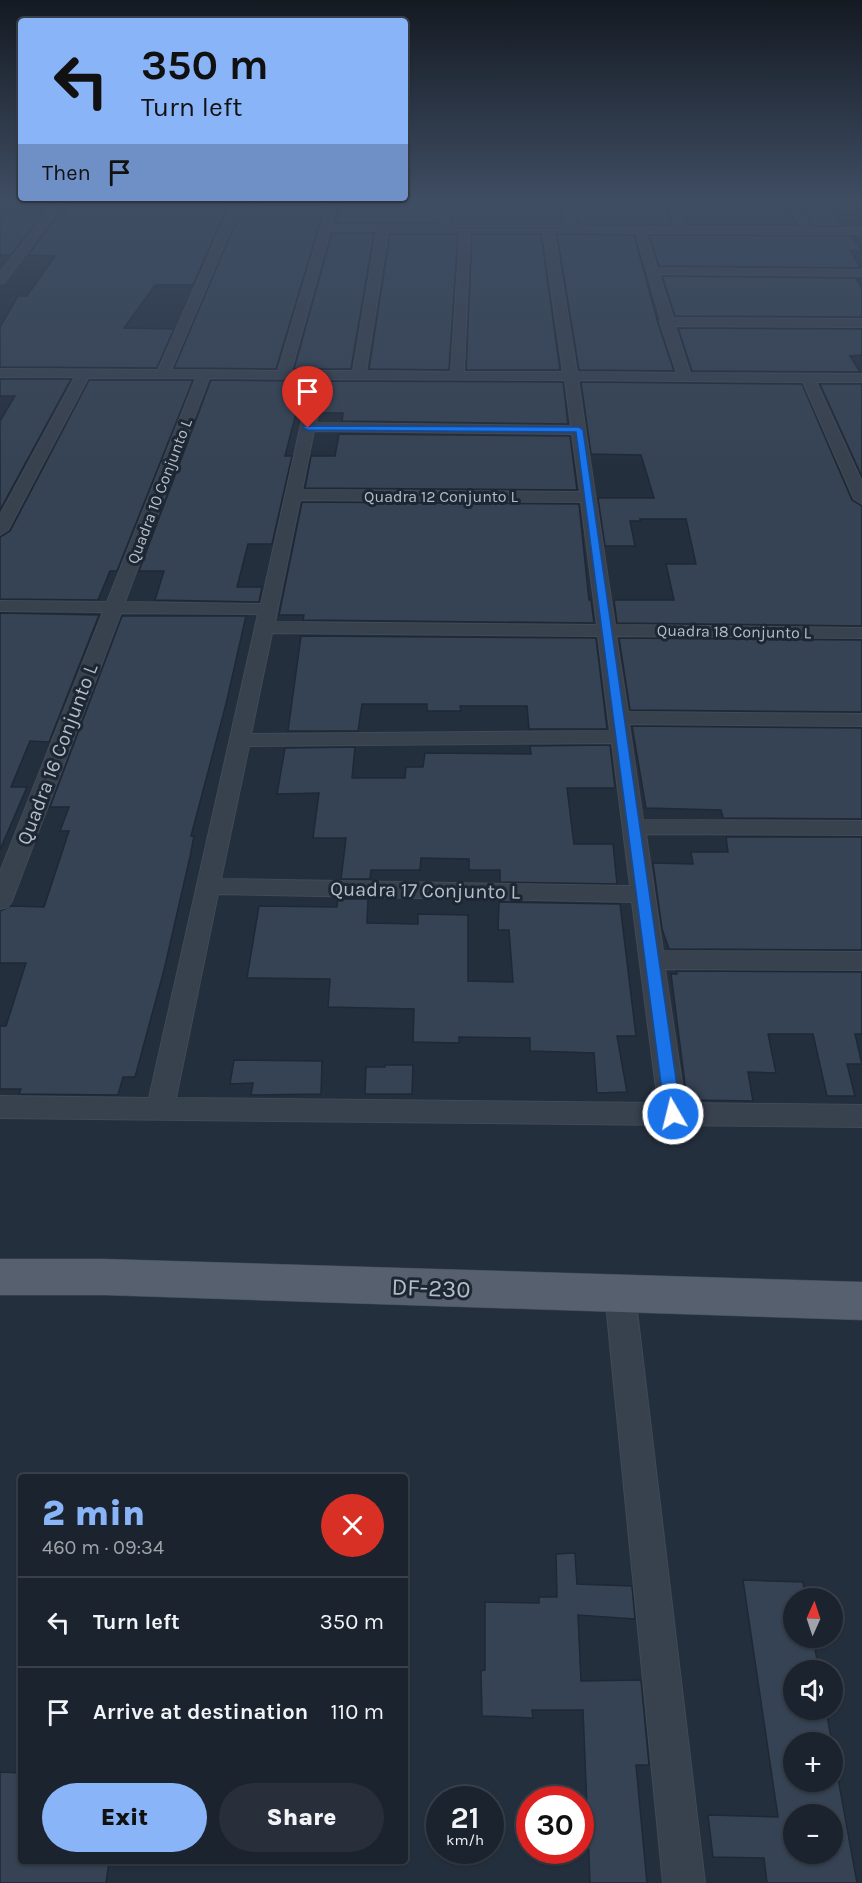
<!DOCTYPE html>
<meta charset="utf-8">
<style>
body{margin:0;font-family:Karla,sans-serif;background:#282f3a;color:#f1f3f6;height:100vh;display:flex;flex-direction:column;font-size:22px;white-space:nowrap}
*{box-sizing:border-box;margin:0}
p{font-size:20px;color:#a0a4aa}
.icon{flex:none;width:33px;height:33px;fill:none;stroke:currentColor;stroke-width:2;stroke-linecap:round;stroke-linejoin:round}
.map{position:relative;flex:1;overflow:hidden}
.details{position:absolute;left:18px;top:1474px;width:390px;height:390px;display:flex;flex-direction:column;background:#1b232e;border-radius:6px;box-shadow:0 2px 4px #0004,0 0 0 2px #39404a}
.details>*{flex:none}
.hud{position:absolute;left:18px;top:18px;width:390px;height:183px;border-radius:6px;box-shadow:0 2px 4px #0004,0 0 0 2px #39404a;background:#8ab4f8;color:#111;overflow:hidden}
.needle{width:39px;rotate:3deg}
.controls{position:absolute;left:783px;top:1588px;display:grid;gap:12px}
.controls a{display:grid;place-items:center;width:60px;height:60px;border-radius:50%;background:#1b232e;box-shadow:0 2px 4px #0004,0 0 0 2px #39404a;font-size:30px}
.speed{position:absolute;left:426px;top:1786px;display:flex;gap:12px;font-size:30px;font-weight:700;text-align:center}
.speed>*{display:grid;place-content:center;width:78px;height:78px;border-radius:50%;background:#1b232e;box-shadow:0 2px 4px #0004,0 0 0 2px #39404a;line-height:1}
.speed small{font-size:15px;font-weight:400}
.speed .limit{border:9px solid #d22;background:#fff;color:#111}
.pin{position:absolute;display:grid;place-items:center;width:51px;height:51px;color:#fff;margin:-62px -26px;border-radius:50% 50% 50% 0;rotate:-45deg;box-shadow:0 0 6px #0007}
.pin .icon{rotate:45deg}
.me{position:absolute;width:66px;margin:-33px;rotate:352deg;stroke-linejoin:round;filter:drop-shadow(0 0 4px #0008)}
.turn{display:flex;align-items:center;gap:21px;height:126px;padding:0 24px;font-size:27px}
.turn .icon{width:78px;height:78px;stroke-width:2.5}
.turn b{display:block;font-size:42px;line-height:51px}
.then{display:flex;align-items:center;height:57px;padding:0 24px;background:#0003;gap:12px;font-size:22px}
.round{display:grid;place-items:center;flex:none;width:63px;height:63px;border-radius:32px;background:#282f3a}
.head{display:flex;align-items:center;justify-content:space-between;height:102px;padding:0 24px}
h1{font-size:36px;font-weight:800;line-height:45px;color:#8ab4f8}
.cta{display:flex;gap:12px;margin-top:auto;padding:12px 24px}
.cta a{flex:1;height:69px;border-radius:36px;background:#8ab4f8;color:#111;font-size:24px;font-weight:800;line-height:69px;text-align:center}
.cta a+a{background:#282f3a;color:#f1f3f6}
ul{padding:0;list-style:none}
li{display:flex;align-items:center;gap:18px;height:90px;padding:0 24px;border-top:2px solid #39404a}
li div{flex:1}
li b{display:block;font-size:22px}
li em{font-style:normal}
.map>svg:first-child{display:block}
.building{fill:#364354;stroke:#1f2835;stroke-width:1.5;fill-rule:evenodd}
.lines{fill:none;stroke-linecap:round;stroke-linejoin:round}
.minor-casing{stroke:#414a57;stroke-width:2}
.primary-casing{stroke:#414a57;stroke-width:1}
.minor{fill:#38414e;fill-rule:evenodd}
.primary{fill:#56606e;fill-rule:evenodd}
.route{fill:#1a73e8;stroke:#114b97;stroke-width:1.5}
.labels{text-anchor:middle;stroke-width:6;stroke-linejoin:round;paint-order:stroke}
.far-street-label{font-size:16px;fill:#b4bcc9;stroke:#1d2633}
.street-label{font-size:20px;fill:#b4bcc9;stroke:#1d2633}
.near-street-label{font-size:24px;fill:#b4bcc9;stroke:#1d2633}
</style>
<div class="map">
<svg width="862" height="1883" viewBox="0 0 862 1883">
<rect width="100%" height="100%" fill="#242f3e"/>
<path class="building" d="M66,203H229L193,285H155L124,328L174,329L157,368L0,367V327L18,296H27L55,256L28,255L60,213H66Z
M244,203H258L257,206H325L276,369L174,368Z
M342,203H439L438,223H335Z
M453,203H560L562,224H452Z
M574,203H666L672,225L578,224Z
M680,203L780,205L783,209H788L797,225H687Z
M803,209L832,210L844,226H812Z
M0,212L44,213L11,255H0Z
M332,233H374L351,369H294Z
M390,234H458L449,370L369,369Z
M472,234H541L560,370H466Z
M557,234L634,235L658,323L674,371L579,370Z
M649,235L851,236L862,251H851L860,268L659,266Z
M662,276L856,278L862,288V317L675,316Z
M678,328L862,329V355L850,356L860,372L692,371Z
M0,379H71L0,510V421L15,396H0Z
M89,380H193L117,571H110L98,600L0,599V537L10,531Z
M211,380L308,381L301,413H296L285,456H292L272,544H248L237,587H262L259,602L155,600L164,571H139Z
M327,381L563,382L568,424L342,421L343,413H320Z
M581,382L802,384L852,500L862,506V626L617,623L614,600H674L666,564H696L686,519H640L641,521H630L635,546H605L598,498H654L641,455L591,454Z
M820,384H862V477Z
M339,434L570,436L577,490L305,488L311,456H335Z
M302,502L579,504L589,600H591L594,623L303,620L304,615H279Z
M0,613L99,615L49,742L30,741L11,787H27L0,850Z
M122,616H246L226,704L191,836H194L190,857L164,970L135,1077H123L118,1095L19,1094L21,1089H0V1026H6L26,963H0V911L11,906L44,907L69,831H60L69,807H50Z
M301,636L596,638L607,729H529L527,706H460L461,711H427V704H362L358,731H288Z
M619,638L862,640V712L630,710Z
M632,726L862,728V819L723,818L721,810L646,808Z
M610,745L615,788H567L574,844H613L617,884L500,882V870H469V859L421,858L420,870H371L370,879H341L346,838H313L319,793L277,794L285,748L355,747L352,778H405L406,767H423L425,753L531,754L530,746Z
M726,837H862V950L669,949L662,929L653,863L693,864L691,852H728Z
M338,899H368L367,923L418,924V914L468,915V981L513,982L509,930H498L499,902L620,904L636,1036H617L627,1092L597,1093L594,1053L530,1051V1038L459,1037V1043L413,1042L414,1009L328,1007L330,979L247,978L259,906L337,907Z
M676,971L862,972V1034H855L862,1064H847L855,1096H827L813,1034H768L776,1073L748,1072L753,1101L687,1100L671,974H677Z
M234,1060L322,1061L321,1094L251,1095L253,1083L230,1084Z
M385,1065H413L412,1094H365L366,1067H385Z
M575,1553L577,1584L632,1586L635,1619L578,1615L581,1681L641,1680L649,1765H636L647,1883H590L583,1710H532L533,1718L482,1716L481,1671L485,1670V1602L539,1603V1597H557L556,1554Z
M743,1580L803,1582L806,1599H794V1638H813L819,1671H794V1710H826L832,1743H794V1782H832V1745L857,1883H767L764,1858L713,1857L708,1815L778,1817ZM794,1815H832V1854H794Z
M0,1772L21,1773V1862H109L106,1883H0Z"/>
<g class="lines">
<g class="minor-casing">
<path id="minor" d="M54,203H64L4,283L0,284V273Z
M232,203H242L171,370L278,371L328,203H338L332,225H440L441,203H451L450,226H565L562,203H572L576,226L675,227L668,203H678L685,227H801L787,203H797L811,228H862V234L646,233L657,268L862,270V276L659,274L673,318L862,319V327L675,326L690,373L862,374V382H816L862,482V504L854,499L803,382L578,380L615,625L862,628V638L616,636L628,712L862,714V726L629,724L643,820L862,821V835L646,834L663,951L862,952V970L665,969L685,1103L862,1105V1127L0,1118V1096L149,1098L258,614L121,613L12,901L8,907L0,909V872L103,612L0,611V601L107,602L196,378H88L8,530L0,535V515L75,377H0V369L158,370ZM330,231H377L353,371H291ZM388,232H460L451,372L366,371ZM470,232H543L563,372H464ZM554,232L636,233L661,320L660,322L677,373L577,372ZM209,378L311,379L261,604L125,602ZM325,379L565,380L571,426L316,423ZM314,431L572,434L580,492L302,490ZM300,500L581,502L597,625L275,622ZM272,633L598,636L610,731L251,734ZM612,743L630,886L221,879L249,746ZM218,894L632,902L658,1103L176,1098Z
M620,1280L631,1284L635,1294L705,1883H663L605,1294L609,1284Z"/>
</g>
<g class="primary-casing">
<path id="primary" d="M0,1259H104L862,1282V1320L104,1295H0Z"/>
</g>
<use href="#minor" class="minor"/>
<use href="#primary" class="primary"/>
</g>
<linearGradient id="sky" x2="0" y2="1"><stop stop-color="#141a22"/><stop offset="0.43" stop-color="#3f4d63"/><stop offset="1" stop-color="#3f4d63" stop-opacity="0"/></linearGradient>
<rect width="862" height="467" fill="url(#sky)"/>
<path class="route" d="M305,426L579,427L583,430L681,1114L678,1118H667L665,1114L576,432L308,430L303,428Z"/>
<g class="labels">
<g class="far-street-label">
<text transform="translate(159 491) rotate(-69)" y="6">Quadra 10 Conjunto L</text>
<text x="441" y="502">Quadra 12 Conjunto L</text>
<text transform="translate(734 631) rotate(1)" y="6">Quadra 18 Conjunto L</text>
</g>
<g class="street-label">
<text transform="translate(57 754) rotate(-69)" y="7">Quadra 16 Conjunto L</text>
<text transform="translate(425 890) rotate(1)" y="7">Quadra 17 Conjunto L</text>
</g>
<g class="near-street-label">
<text transform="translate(431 1288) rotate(2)" y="8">DF-230</text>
</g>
</g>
</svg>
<div class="controls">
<a><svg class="needle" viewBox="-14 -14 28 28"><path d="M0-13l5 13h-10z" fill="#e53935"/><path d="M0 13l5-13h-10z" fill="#a0a4aa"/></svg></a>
<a><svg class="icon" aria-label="sound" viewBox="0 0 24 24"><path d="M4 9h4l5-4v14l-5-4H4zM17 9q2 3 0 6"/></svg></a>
<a>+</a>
<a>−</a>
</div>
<div class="speed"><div>21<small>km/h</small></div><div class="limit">30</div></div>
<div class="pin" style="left:308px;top:428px;background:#d93025"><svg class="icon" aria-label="arrive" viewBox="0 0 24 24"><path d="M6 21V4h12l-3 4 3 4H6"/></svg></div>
<svg class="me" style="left:673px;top:1114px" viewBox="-20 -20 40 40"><circle r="17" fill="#1a73e8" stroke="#fff" stroke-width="3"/><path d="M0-11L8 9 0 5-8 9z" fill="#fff"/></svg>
<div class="hud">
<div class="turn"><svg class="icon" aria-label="left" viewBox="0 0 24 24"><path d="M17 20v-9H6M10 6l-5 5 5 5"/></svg><div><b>350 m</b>Turn left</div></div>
<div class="then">Then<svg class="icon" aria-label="arrive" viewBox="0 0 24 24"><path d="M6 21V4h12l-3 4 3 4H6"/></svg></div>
</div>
<section class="details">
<div class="head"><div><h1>2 min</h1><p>460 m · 09:34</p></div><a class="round" style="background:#d93025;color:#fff"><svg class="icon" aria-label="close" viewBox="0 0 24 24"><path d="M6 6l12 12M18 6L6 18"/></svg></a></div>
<ul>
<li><svg class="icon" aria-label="left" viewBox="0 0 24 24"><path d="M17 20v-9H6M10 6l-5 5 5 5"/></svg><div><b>Turn left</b></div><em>350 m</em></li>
<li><svg class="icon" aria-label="arrive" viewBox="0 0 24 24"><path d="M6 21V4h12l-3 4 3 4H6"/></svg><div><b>Arrive at destination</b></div><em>110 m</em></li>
</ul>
<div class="cta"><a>Exit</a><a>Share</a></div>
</section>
</div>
